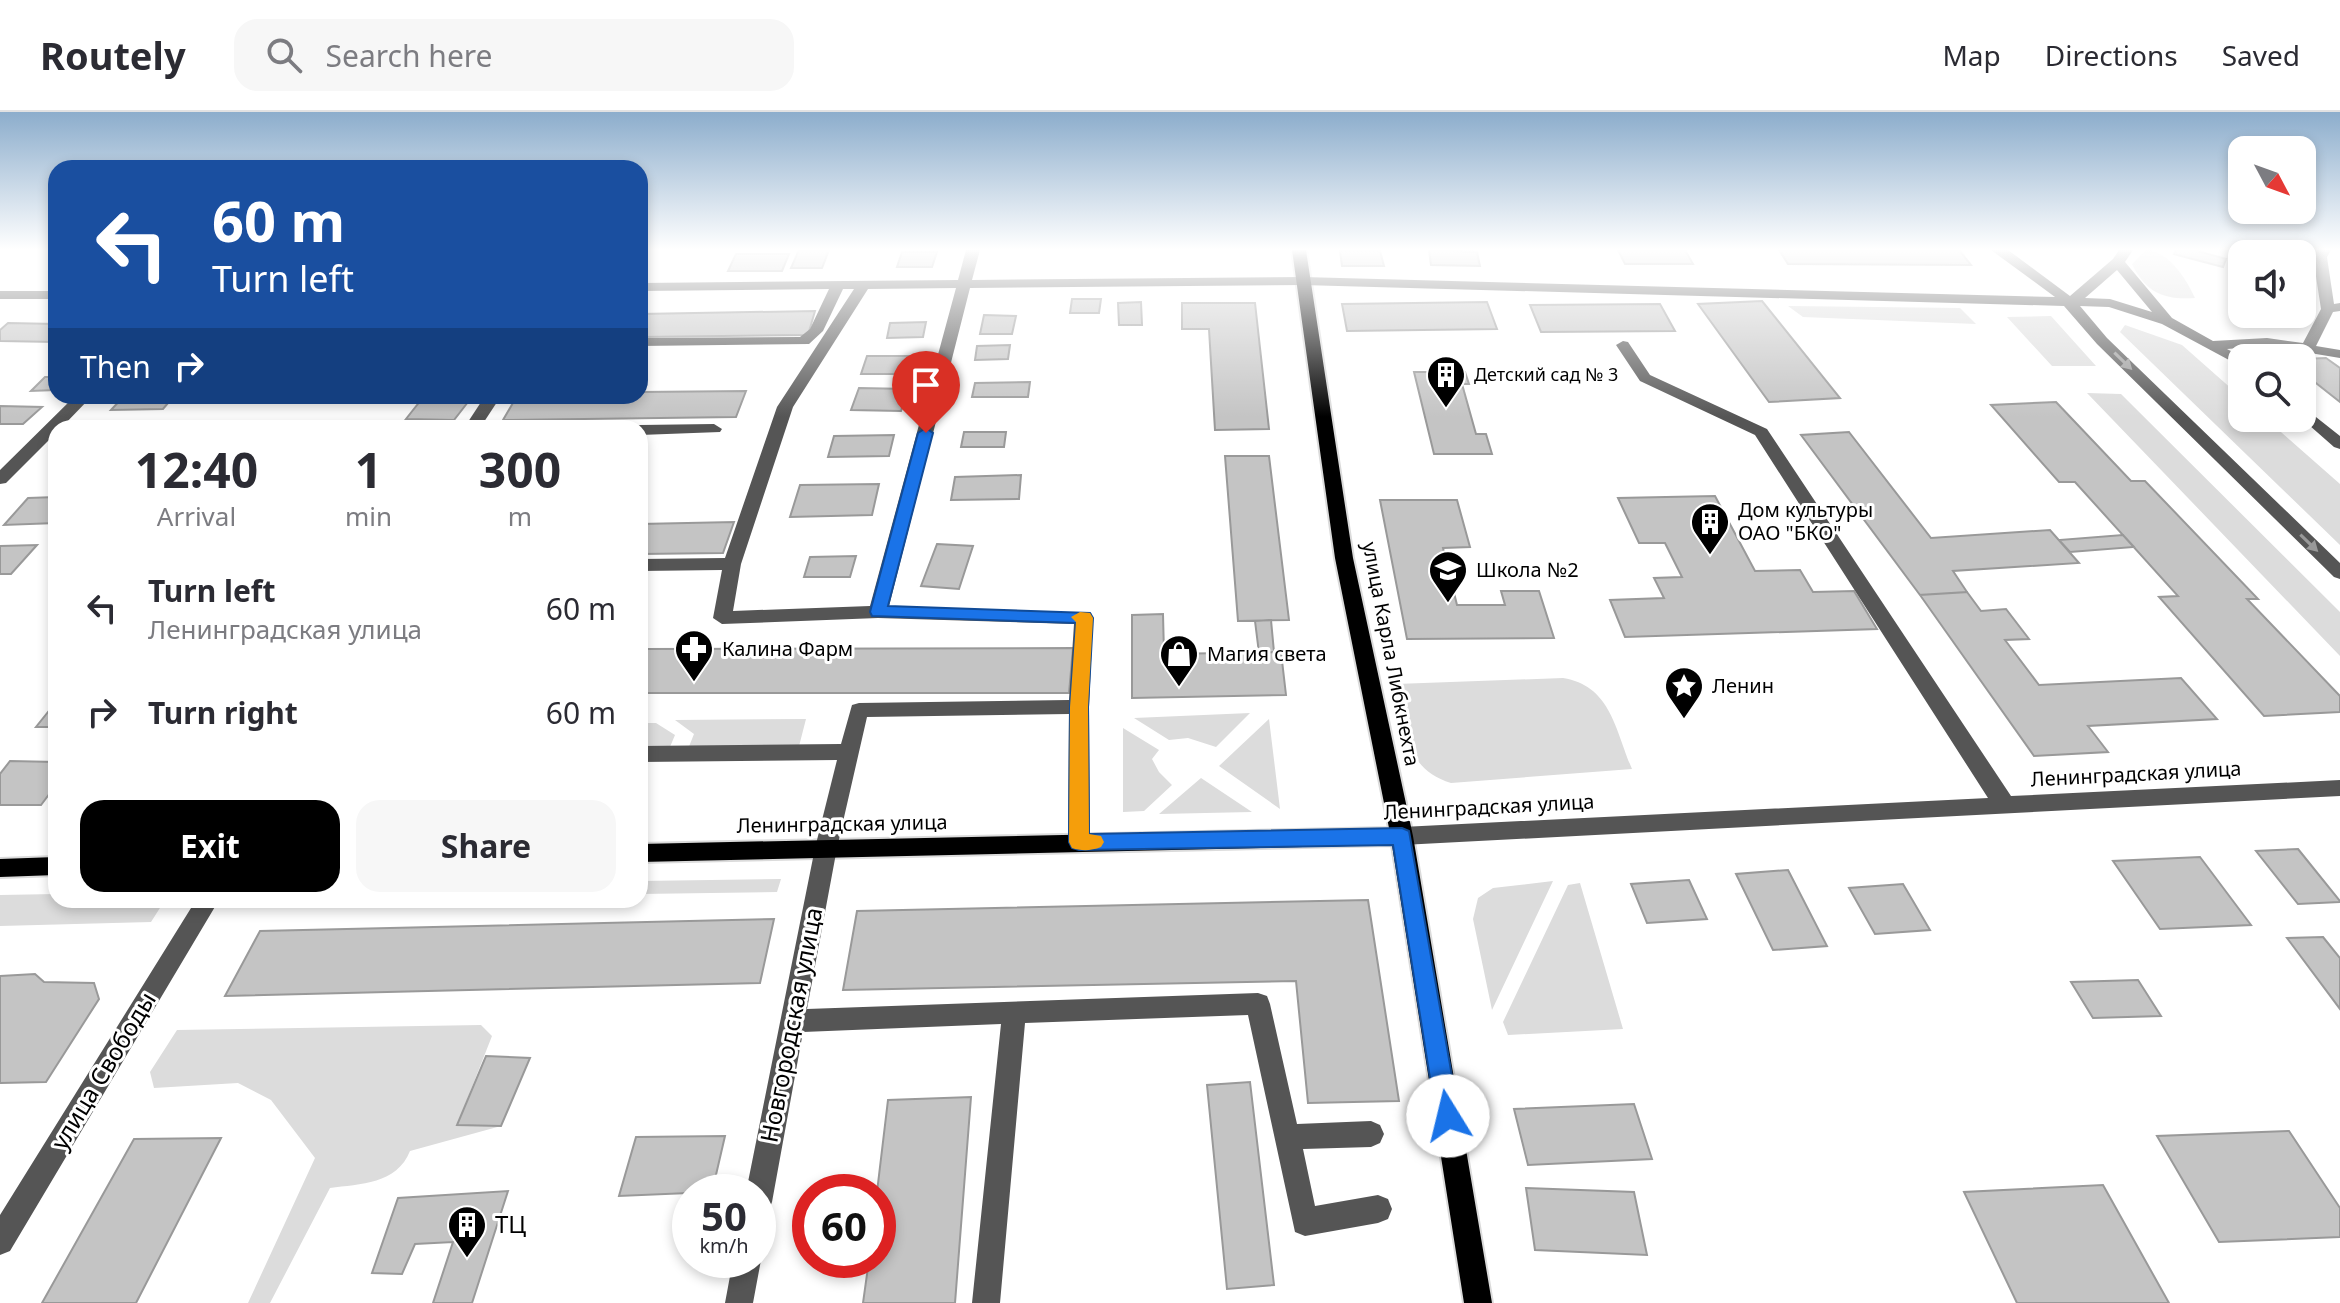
<!DOCTYPE html>
<meta charset="utf-8">
<style>
body{margin:0;font-family:"Noto Sans",sans-serif;background:#f7f7f7;color:#2b2b33;height:100vh;display:flex;flex-direction:column;font-size:30px;white-space:nowrap}
*{box-sizing:border-box;margin:0}
p{font-size:26px;color:#7c7c81}
.icon{flex:none;width:44px;height:44px;fill:none;stroke:currentColor;stroke-width:2;stroke-linecap:round;stroke-linejoin:round}
.map{position:relative;flex:1;overflow:hidden}
.drawer{position:absolute;left:48px;top:308px;width:600px;height:488px;display:flex;flex-direction:column;background:#fff;border-radius:24px;box-shadow:0 4px 12px #0003}
.drawer>*{flex:none}
.banner{position:absolute;left:48px;top:48px;width:600px;height:244px;border-radius:24px;box-shadow:0 4px 12px #0003;background:#1a4fa0;color:#fff;overflow:hidden}
.needle{width:52px;rotate:131deg}
.buttons{position:absolute;left:2228px;top:24px;display:grid;gap:16px}
.buttons a{display:grid;place-items:center;width:88px;height:88px;border-radius:16px;background:#fff;box-shadow:0 4px 12px #0003;font-size:40px}
.speed{position:absolute;left:672px;top:1062px;display:flex;gap:16px;font-size:40px;font-weight:700;text-align:center}
.speed>*{display:grid;place-content:center;width:104px;height:104px;border-radius:50%;background:#fff;box-shadow:0 4px 12px #0003;line-height:1}
.speed small{font-size:20px;font-weight:400}
.speed .limit{border:12px solid #d22;background:#fff;color:#111}
.pin{position:absolute;display:grid;place-items:center;width:68px;height:68px;color:#fff;margin:-82px -34px;border-radius:50% 50% 50% 0;rotate:-45deg;box-shadow:0 0 8px #0007}
.pin .icon{rotate:45deg}
.me{position:absolute;width:88px;margin:-44px;rotate:351deg;stroke-linejoin:round;filter:drop-shadow(0 0 6px #0008)}
.turn{display:flex;align-items:center;gap:28px;height:168px;padding:0 32px;font-size:36px}
.turn .icon{width:104px;height:104px;stroke-width:2.5}
.turn b{display:block;font-size:56px;line-height:68px}
.then{display:flex;align-items:center;height:76px;padding:0 32px;background:#0003;gap:16px;font-size:30px}
.eta{display:flex;justify-content:space-evenly;align-items:center;height:136px;text-align:center}
.eta b{font-size:48px;font-weight:700;line-height:56px}
.cta{display:flex;gap:16px;margin-top:auto;padding:16px 32px}
.cta a{flex:1;height:92px;border-radius:24px;background:#000;color:#fff;font-size:32px;font-weight:700;line-height:92px;text-align:center}
.cta a+a{background:#f7f7f7;color:#2b2b33}
ul{padding:0;list-style:none}
li{display:flex;align-items:center;gap:24px;height:104px;padding:0 32px}
li div{flex:1}
li b{display:block;font-size:30px}
li em{font-style:normal}
header{display:flex;align-items:center;gap:48px;box-sizing:border-box;height:112px;padding:0 40px;background:#fff;border-bottom:2px solid #e1e1e2}
header strong{font-size:38px}
nav{display:flex;gap:44px;margin-inline-start:auto;font-size:28px}
.search{width:560px;height:72px;background:#f7f7f7;display:flex;align-items:center;gap:20px;box-sizing:border-box;padding:0 28px;border-radius:24px;color:#7c7c81;font-size:30px}
.map>svg:first-child{display:block}
.green{fill:#dcdcdc}
.building{fill:#c4c4c4;stroke:#999;stroke-width:2}
.lines{fill:none;stroke-linecap:round;stroke-linejoin:round}
.major-casing{stroke:#dbdbdb;stroke-width:4}
.minor{fill:#555;fill-rule:evenodd}
.major{fill:#000;fill-rule:evenodd}
.oneway{fill:#999}
.route{fill:#1a73e8;stroke:#114b97;stroke-width:2}
.slow{fill:#f59e0b}
.labels{text-anchor:middle;stroke-width:6;stroke-linejoin:round;paint-order:stroke}
.far-poi-label{font-size:18px;fill:#000;stroke:#fff;text-anchor:start}
.poi-label{font-size:20px;fill:#000;stroke:#fff;text-anchor:start}
.street-label{font-size:20px;fill:#000;stroke:#fff}
.near-street-label{font-size:24px;fill:#000;stroke:#fff}
.near-poi-label{font-size:24px;fill:#000;stroke:#fff;text-anchor:start}
</style>
<header>
<strong>Routely</strong>
<div class="search"><svg class="icon" aria-label="search" viewBox="0 0 24 24"><circle cx="10" cy="10" r="6"/><path d="M15 15l6 6"/></svg>Search here</div>
<nav><a>Map</a><a>Directions</a><a>Saved</a></nav>
</header>
<div class="map">
<svg width="2340" height="1191" viewBox="0 0 2340 1191">
<rect width="100%" height="100%" fill="#fff"/>
<path class="green" d="M2146,138C2169,139 2187,168 2195,186C2164,188 2146,181 2132,152Z
M1788,194L1960,196L1976,212L1803,205Z
M2051,204L2096,254H2052L2007,205Z
M2125,213L2182,233L2242,286V306H2265L2340,372V433L2120,220Z
M2087,281L2121,282L2340,500V544Z
M1563,566C1611,574 1615,617 1632,657L1451,671C1403,656 1404,614 1396,572Z
M1250,601L1216,635L1188,626L1169,628L1134,606Z
M806,607L797,642H686L694,622L675,608Z
M1269,607L1280,697L1219,654Z
M640,611H656L675,623L667,642L640,638L646,622H640Z
M1123,616L1159,638L1152,647L1159,660L1172,673L1144,699L1123,700Z
M1201,666L1252,700L1159,702Z
M781,767L777,780L640,782V769Z
M1553,769L1492,898L1473,807L1478,786L1493,776Z
M1580,771L1623,917L1508,923L1503,910L1568,773Z
M56,782V788H165L151,810L0,814V783Z
M481,913L492,924L457,1013L501,1014L410,1039C397,1072 360,1072 330,1076L270,1191H248L315,1046L271,988L238,971L154,976L150,960L177,918Z"/>
<path class="building" d="M799,138H829L822,156H791Z
M1429,138L1477,140L1480,154L1431,153Z
M1618,138H1685L1693,152H1625Z
M1779,138H1959L1971,153L1788,152Z
M2176,138H2194L2226,147L2223,155L2174,142Z
M1340,139H1380L1384,154H1342Z
M902,140H937L932,155H897Z
M736,142H789L782,159H728Z
M1072,187H1101L1099,201H1070Z
M1762,189L1840,286L1769,290L1698,192Z
M1141,190L1142,213H1119L1118,191Z
M1487,190L1497,217L1347,219L1342,192Z
M1182,191H1255L1269,317L1215,318L1209,217H1182Z
M1660,192L1675,219L1541,220L1530,193Z
M815,199L808,223L640,225V202Z
M984,203L1016,204L1012,222H980Z
M926,210L923,225L887,226L890,211Z
M8,211L56,212V230L0,229V218Z
M1010,233L1008,247L975,248L977,234Z
M867,244H913L908,262H861Z
M2326,246L2340,256V290L2302,260V247Z
M1414,260H1465L1469,272H1462L1476,322H1486L1492,342H1434Z
M45,265H56V278L31,279Z
M1030,270L1028,285H972L975,271Z
M859,276L908,277L901,299L851,298Z
M746,279L736,305L503,308L517,284H640V280Z
M124,284H174L163,297L111,298Z
M421,288L468,290L454,308L406,307Z
M2056,290L2131,369H2145L2258,487H2247L2340,584V600L2264,604L2159,485L2178,484L2075,370H2059L1991,293Z
M0,294L42,295L23,312H0Z
M964,320H1006L1004,335H961Z
M1849,320L1931,426L2050,418L2079,451L1953,459L1967,480L1920,483L1801,323Z
M894,323L889,344L828,345L834,324Z
M1225,344H1269L1289,508L1238,509Z
M1021,363L1019,387L951,388L955,365Z
M879,372L872,403L790,405L800,373Z
M1715,384L1755,459L1800,458L1813,480L1854,479L1877,517L1625,525L1610,488L1664,486L1654,466L1682,465L1665,431H1639L1618,386Z
M56,385V411L4,413L28,386Z
M1380,388H1457L1470,435L1443,436L1457,493H1505L1501,479H1539L1554,526L1407,527Z
M734,410L723,441L640,442V412Z
M2123,423L2134,435L2070,440L2059,428Z
M937,432L973,434L959,477L921,474Z
M37,433L11,462H0V434Z
M856,444L850,465H804L810,445Z
M1967,480L1981,499L2006,497L2029,527L2005,528L2039,573L2181,566L2217,607L2088,614L2108,640L2034,644L1920,483Z
M1163,502L1164,542L1281,540L1286,583L1132,586V503Z
M1271,508L1274,540L1259,541L1255,509Z
M1073,536L1069,581H640V537Z
M56,590V615H36Z
M10,649L56,650V673L41,693H0V662Z
M2298,737L2340,789V790L2298,792L2256,739Z
M2200,745L2251,813L2160,817L2113,749Z
M1788,758L1827,834L1773,838L1736,762Z
M1689,768L1707,807L1647,811L1631,772Z
M1903,772L1930,818L1875,822L1849,776Z
M1368,788L1399,989L1308,991L1296,869L843,878L857,799Z
M774,807L760,871L225,884L260,819Z
M2323,825L2340,846V897L2287,826Z
M35,862L44,870L94,871L99,887L46,970L0,971V864Z
M2138,868L2161,904L2093,906L2071,870Z
M486,944L530,946L501,1014L457,1013Z
M1250,970L1274,1173L1227,1177L1207,973Z
M971,985L955,1191H863L869,1148H878L877,1080L888,988Z
M1634,992L1652,1047L1528,1053L1514,997Z
M2289,1019L2340,1096V1125L2219,1130L2157,1024Z
M725,1024L712,1080L619,1084L636,1025Z
M221,1026L136,1191H42L134,1027Z
M2103,1073L2169,1191H2017L1964,1080Z
M1526,1076L1634,1080L1647,1143L1535,1138Z
M508,1079L472,1191H433L453,1130L415,1132L402,1162L372,1161L398,1086Z"/>
<g class="lines">
<g class="major-casing">
<path id="major" d="M1292,138H1306L1353,446L1413,724L1492,1191H1464L1392,733L640,750V732L1389,716L1335,446Z
M56,745V763L0,765V747Z"/>
</g>
<path class="minor" d="M966,138H980L972,168L1303,165L2055,185L1991,138H2008L2070,184L2113,147L2119,138H2133L2125,150L2172,206L2213,229L2267,226L2303,231L2321,197L2313,145L2317,138H2331L2327,145L2334,192L2340,191V199L2333,200L2316,234L2340,238V246L2267,234L2227,237L2244,246L2242,255L2162,212L2109,195L2080,194L2107,226L2340,451V467L2334,465L2097,232L2064,194L1303,173L970,176L889,494L1091,501L1093,506L1089,595L1090,730L1087,736L1079,739L1071,736L1068,730L1069,602L867,605L837,736L807,897L1258,881L1267,884L1270,892L1297,1012L1371,1009L1380,1013L1384,1022L1380,1031L1371,1035L1303,1037L1315,1094L1378,1083L1388,1087L1392,1097L1388,1107L1378,1111L1305,1124L1295,1120L1248,903L1025,911L1000,1191H972L1001,912L803,920L772,1090L768,1100L758,1104V1080H746L815,736L837,648L640,650V634L841,632L852,593L859,591L1069,588L1074,512L878,506L722,512L713,506L722,458L640,459V447L725,446L777,295L854,177H843L823,219L809,232L640,234V226L800,225L810,217L829,177L640,179V171L958,168ZM2117,158L2152,200L2110,187L2085,186ZM956,176L870,494L733,499L741,452L793,295L868,177Z
M0,179H56V187H0Z
M1623,229L1628,230L1650,263L1767,317L2011,684L2340,668V684L1402,733L1394,730L1391,724L1394,718L1402,715L1988,686L1755,323L1640,269L1616,233Z
M75,284H92L61,316H56V321L6,371L0,372V358Z
M485,284H501L480,316H464Z
M2302,294L2340,324V337L2334,335L2301,306Z
M714,312L722,317L720,320L640,323V316H633L640,313Z
M196,788H219L10,1139L0,1143V1103Z
M758,1141L761,1148L753,1191H725L733,1148H758Z"/>
<use href="#major" class="major"/>
</g>
<defs><path id="oneway-solid" d="M-6-.8H1V-3.2L6.5 0L1 3.2V.8H-6Z" transform="scale(2)"/></defs>
<g class="oneway">
<use href="#oneway-solid" transform="translate(2123 249) rotate(44)"/>
<use href="#oneway-solid" transform="translate(2309 431) rotate(44)"/>
</g>
<linearGradient id="sky" x2="0" y2="1"><stop stop-color="#8cadcc"/><stop offset="0.45" stop-color="#fff"/><stop offset="1" stop-color="#fff" stop-opacity="0"/></linearGradient>
<rect width="2340" height="305" fill="url(#sky)"/>
<path class="route" d="M926,316L933,321L888,494L1090,501L1093,506L1088,595L1089,722L1402,716L1409,719L1459,1004L1456,1012L1448,1016L1439,1012L1436,1004L1393,733L1079,738L1072,736L1069,730L1070,595L1076,511L872,504L870,500L918,321Z"/>
<path class="slow" d="M1080,500L1090,501L1093,506L1088,595L1089,722L1101,724L1104,730L1101,735C1091,739 1081,739 1072,736L1069,730L1070,595L1076,510L1071,505Z"/>
<defs>
<g id="building-pin" transform="scale(2)"><path d="M0 17L-7.5 6A9.5 9.5 0 1 1 7.5 6Z" fill="#000" stroke="#fff"/><path d="M-4-6H4V6H1V3H-1V6H-4ZM-2.5-4.3h1.7v1.8h-1.7ZM.8-4.3h1.7v1.8H.8ZM-2.5-1h1.7V.8h-1.7ZM.8-1h1.7V.8H.8Z" fill="#fff"/></g>
<g id="school-pin" transform="scale(2)"><path d="M0 17L-7.5 6A9.5 9.5 0 1 1 7.5 6Z" fill="#000" stroke="#fff"/><path d="M0-5L7-2L0 1L-7-2ZM-4 1L0 2.5L4 1V4Q0 6-4 4Z" fill="#fff"/></g>
<g id="pharmacy-pin" transform="scale(2)"><path d="M0 17L-7.5 6A9.5 9.5 0 1 1 7.5 6Z" fill="#000" stroke="#fff"/><path d="M-2-6h4v4h4v4h-4v4h-4v-4h-4v-4h4Z" fill="#fff"/></g>
<g id="shop-pin" transform="scale(2)"><path d="M0 17L-7.5 6A9.5 9.5 0 1 1 7.5 6Z" fill="#000" stroke="#fff"/><path d="M-5-2.5h2.3a2.7 3.5 0 0 1 5.4 0H5L5.5 6h-11ZM-1.5-2.5h3a1.5 2.3 0 0 0-3 0Z" fill="#fff"/></g>
<g id="sight-pin" transform="scale(2)"><path d="M0 17L-7.5 6A9.5 9.5 0 1 1 7.5 6Z" fill="#000" stroke="#fff"/><path d="M0-6L1.8-2.2L6-1.7L2.9 1.2L3.7 5.4L0 3.3L-3.7 5.4L-2.9 1.2L-6-1.7L-1.8-2.2Z" fill="#fff"/></g>
</defs>
<g fill-rule="evenodd">
<use href="#building-pin" x="1446" y="263"/>
<use href="#building-pin" x="1710" y="410"/>
<use href="#school-pin" x="1448" y="458"/>
<use href="#pharmacy-pin" x="694" y="537"/>
<use href="#shop-pin" x="1179" y="542"/>
<use href="#sight-pin" x="1684" y="574"/>
<use href="#building-pin" x="467" y="1113"/>
</g>
<g class="labels">
<g class="far-poi-label">
<text x="1474" y="269">Детский сад № 3</text>
</g>
<g class="poi-label">
<text x="1738" y="405">Дом культуры<tspan x="1738" dy="23">ОАО "БКО"</tspan></text>
<text x="1476" y="465">Школа №2</text>
<text x="722" y="544">Калина Фарм</text>
<text x="1207" y="549">Магия света</text>
<text x="1712" y="581">Ленин</text>
</g>
<g class="street-label">
<text transform="translate(1391 542) rotate(79)" y="7">улица Карла Либкнехта</text>
<text transform="translate(2136 662) rotate(-3)" y="7">Ленинградская улица</text>
<text transform="translate(1489 695) rotate(-3)" y="7">Ленинградская улица</text>
<text transform="translate(842 712) rotate(-1)" y="7">Ленинградская улица</text>
</g>
<g class="near-street-label">
<text transform="translate(792 913) rotate(-79)" y="8">Новгородская улица</text>
<text transform="translate(104 959) rotate(-59)" y="8">улица Свободы</text>
</g>
<g class="near-poi-label">
<text x="495" y="1121">ТЦ</text>
</g>
</g>
</svg>
<div class="buttons">
<a><svg class="needle" viewBox="-14 -14 28 28"><path d="M0-13l5 13h-10z" fill="#e53935"/><path d="M0 13l5-13h-10z" fill="#7c7c81"/></svg></a>
<a><svg class="icon" aria-label="sound" viewBox="0 0 24 24"><path d="M4 9h4l5-4v14l-5-4H4zM17 9q2 3 0 6"/></svg></a>
<a><svg class="icon" aria-label="search" viewBox="0 0 24 24"><circle cx="10" cy="10" r="6"/><path d="M15 15l6 6"/></svg></a>
</div>
<div class="speed"><div>50<small>km/h</small></div><div class="limit">60</div></div>
<div class="pin" style="left:926px;top:321px;background:#d93025"><svg class="icon" aria-label="arrive" viewBox="0 0 24 24"><path d="M6 21V4h12l-3 4 3 4H6"/></svg></div>
<svg class="me" style="left:1448px;top:1004px" viewBox="-20 -20 40 40"><circle r="19" fill="#fff"/><path d="M0-13L10 11 0 6-10 11z" fill="#1a73e8"/></svg>
<div class="banner">
<div class="turn"><svg class="icon" aria-label="left" viewBox="0 0 24 24"><path d="M17 20v-9H6M10 6l-5 5 5 5"/></svg><div><b>60 m</b>Turn left</div></div>
<div class="then">Then<svg class="icon" aria-label="right" viewBox="0 0 24 24"><path d="M7 20v-9h11M14 6l5 5-5 5"/></svg></div>
</div>
<section class="drawer">
<div class="eta">
<div><b>12:40</b><p>Arrival</p></div>
<div><b>1</b><p>min</p></div>
<div><b>300</b><p>m</p></div>
</div>
<ul>
<li><svg class="icon" aria-label="left" viewBox="0 0 24 24"><path d="M17 20v-9H6M10 6l-5 5 5 5"/></svg><div><b>Turn left</b><p>Ленинградская улица</p></div><em>60 m</em></li>
<li><svg class="icon" aria-label="right" viewBox="0 0 24 24"><path d="M7 20v-9h11M14 6l5 5-5 5"/></svg><div><b>Turn right</b></div><em>60 m</em></li>
</ul>
<div class="cta"><a>Exit</a><a>Share</a></div>
</section>
</div>
